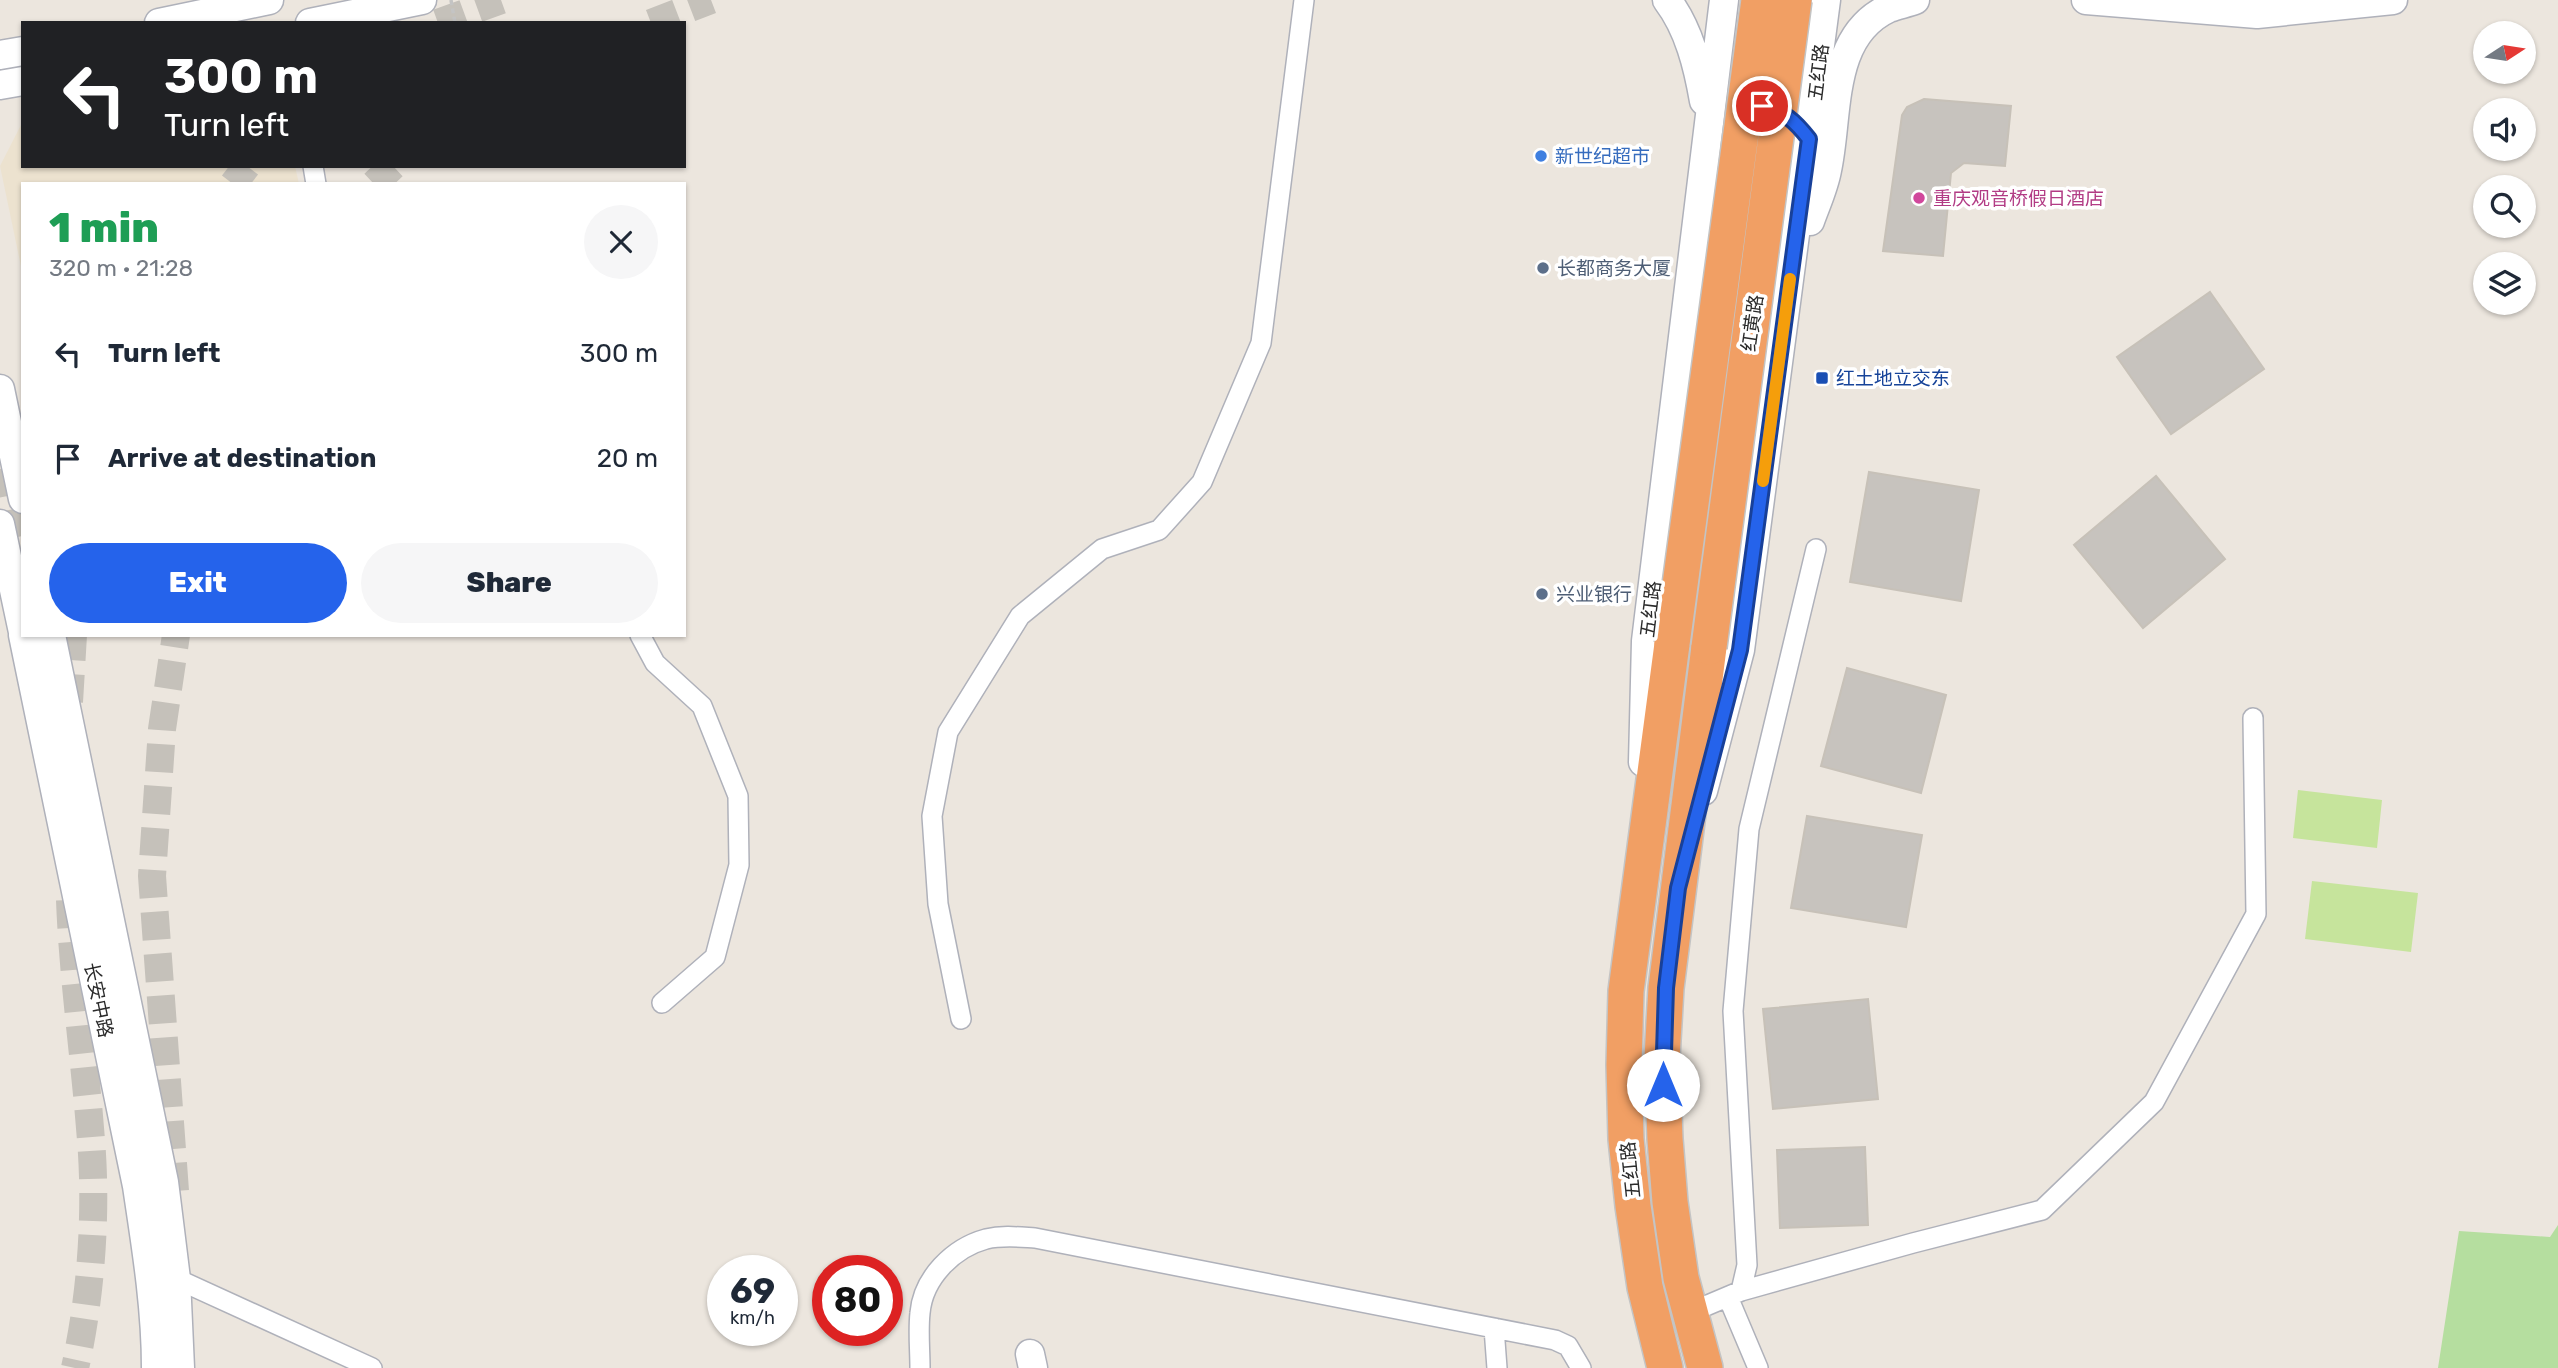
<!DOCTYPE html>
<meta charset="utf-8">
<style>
body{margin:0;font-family:Rubik,"Noto Sans SC",sans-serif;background:#f6f6f7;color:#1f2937;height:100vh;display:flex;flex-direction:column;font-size:26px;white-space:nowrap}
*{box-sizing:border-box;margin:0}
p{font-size:23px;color:#747a83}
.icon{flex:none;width:38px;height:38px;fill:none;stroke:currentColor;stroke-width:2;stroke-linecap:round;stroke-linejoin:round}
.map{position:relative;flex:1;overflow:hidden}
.panel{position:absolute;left:21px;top:182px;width:665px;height:455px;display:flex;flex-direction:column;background:#fff;border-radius:0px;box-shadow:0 2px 5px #0004}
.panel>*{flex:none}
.hud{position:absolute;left:21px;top:21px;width:665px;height:147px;border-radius:0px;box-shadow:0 2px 5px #0004;background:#202124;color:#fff;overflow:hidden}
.needle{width:46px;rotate:78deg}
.buttons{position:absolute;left:2473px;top:21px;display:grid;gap:14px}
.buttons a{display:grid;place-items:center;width:63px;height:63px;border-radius:50%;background:#fff;box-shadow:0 2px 5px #0004;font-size:35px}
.speed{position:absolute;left:707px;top:1255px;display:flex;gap:14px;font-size:35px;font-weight:700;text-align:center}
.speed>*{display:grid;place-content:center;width:91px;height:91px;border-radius:50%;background:#fff;box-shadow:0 2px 5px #0004;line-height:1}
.speed small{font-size:18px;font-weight:400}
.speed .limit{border:10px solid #d22;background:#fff;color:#111}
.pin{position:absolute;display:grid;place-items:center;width:60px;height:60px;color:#fff;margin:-30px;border:4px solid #fff;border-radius:50%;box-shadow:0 2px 7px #0007}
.me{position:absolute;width:77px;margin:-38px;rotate:0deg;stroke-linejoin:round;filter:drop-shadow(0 0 5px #0008)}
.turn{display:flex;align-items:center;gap:24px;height:147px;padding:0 28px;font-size:32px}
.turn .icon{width:91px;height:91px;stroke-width:2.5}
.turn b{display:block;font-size:49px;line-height:60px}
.round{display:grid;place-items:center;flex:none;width:74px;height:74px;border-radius:37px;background:#f6f6f7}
.head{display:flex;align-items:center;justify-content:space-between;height:119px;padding:0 28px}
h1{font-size:42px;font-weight:800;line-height:52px;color:#1e9e55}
.button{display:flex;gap:14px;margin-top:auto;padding:14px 28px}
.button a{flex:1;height:80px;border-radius:42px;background:#2563eb;color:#fff;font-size:28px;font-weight:800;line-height:80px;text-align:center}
.button a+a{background:#f6f6f7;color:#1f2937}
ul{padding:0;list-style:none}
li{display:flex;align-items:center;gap:21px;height:105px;padding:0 28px}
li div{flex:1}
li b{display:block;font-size:26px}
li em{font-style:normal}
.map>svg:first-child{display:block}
.education{fill:#ece2cf}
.green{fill:#b5de9f}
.pitch{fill:#c6e49c}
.building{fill:#c7c3be;stroke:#c7c1b8;stroke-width:2}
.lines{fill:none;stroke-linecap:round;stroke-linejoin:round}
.secondary-tunnel{stroke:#c5c1ba;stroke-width:28;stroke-dasharray:28 14;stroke-linecap:butt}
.street-casing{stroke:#afb1ba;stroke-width:22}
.secondary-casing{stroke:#afb1ba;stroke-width:31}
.highway-casing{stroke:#c4c4c4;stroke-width:38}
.street{stroke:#fff;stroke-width:19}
.secondary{stroke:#fff;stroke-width:28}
.highway{stroke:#f19f64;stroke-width:35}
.highway-bridge-casing{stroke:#c4c4c4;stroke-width:38;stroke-linecap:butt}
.path-bridge{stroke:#c4c4c4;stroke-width:3.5;stroke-dasharray:5 3.5;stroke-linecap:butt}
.highway-bridge{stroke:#f19f64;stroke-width:35}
.route-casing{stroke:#184099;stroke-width:18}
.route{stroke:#2563eb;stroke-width:12}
.slow{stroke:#f59e0b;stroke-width:12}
.shop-dot{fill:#3f7fe0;stroke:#fff;stroke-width:2.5}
.hotel-dot{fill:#d1479c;stroke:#fff;stroke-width:2.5}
.service-dot{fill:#5c6f8a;stroke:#fff;stroke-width:2.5}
.transit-dot{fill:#1a4fb4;stroke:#fff;stroke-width:2.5}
.labels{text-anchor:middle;stroke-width:7;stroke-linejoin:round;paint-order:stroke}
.street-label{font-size:19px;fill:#2b2b2b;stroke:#fff}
.shop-label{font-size:19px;fill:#366cbe;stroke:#fff;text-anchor:start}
.hotel-label{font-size:19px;fill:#b23c85;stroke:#fff;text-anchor:start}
.service-label{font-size:19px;fill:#4e5e75;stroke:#fff;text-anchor:start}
.transit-label{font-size:19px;fill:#164399;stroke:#fff;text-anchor:start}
</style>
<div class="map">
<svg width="2558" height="1368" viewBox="0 0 2558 1368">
<rect width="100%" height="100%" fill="#ece6de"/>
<path class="education" d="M23,121V166H295L299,184H23V276L0,166Z"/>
<path class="green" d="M2558,1225V1368H2438L2459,1231L2550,1237Z"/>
<path class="pitch" d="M2298,790L2382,800L2377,848L2293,838Z
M2312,881L2418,893L2411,952L2305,939Z"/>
<path class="building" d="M1924,99L2011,106L2005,166L1964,163L1951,173L1943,256L1883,251L1902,115L1907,107Z
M2210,292L2264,369L2171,434L2117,357Z
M1869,472L1979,490L1961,601L1850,582Z
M2156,476L2225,559L2143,628L2074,545Z
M1847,668L1946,695L1921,793L1821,766Z
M1807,816L1922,835L1906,927L1791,908Z
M1868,999L1878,1099L1773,1109L1763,1009Z
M1865,1147L1868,1225L1780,1228L1777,1150Z"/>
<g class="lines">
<path class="secondary-tunnel" d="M438,23L501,0
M651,23L711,0
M233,184L247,166
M374,184L393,166
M0,469L16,549
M69,702L73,635
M70,900C73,980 85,1060 91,1140C97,1213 91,1296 75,1368
M175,1191L152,876L162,729L176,635"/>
<g class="street-casing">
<path id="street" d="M313,166L316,184
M640,635L655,663L702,706L738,796L739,865L715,957L662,1003
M961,1019L938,904L932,816L948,732L1020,616L1102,549L1159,530L1202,482L1261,343L1304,0
M166,1274L372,1368
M1741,1291L1913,1243L2042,1210L2154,1102L2256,914L2253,718
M1728,1297L1758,1368
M1689,1313L1741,1291L1747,1265L1733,1011L1749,829L1816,549
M1494,1328L1497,1368
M920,1368C920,1350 918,1331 920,1313C923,1278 953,1248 986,1239C1003,1235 1019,1237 1035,1238L1555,1340L1568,1346L1581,1368"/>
</g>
<g class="secondary-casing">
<path id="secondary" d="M1667,0C1689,29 1698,66 1704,101
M2086,0L2257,14L2393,0
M159,23L269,0
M310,23L422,0
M0,55L23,51
M0,85L23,81
M1810,221C1816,204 1824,187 1827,170C1839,115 1828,36 1889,8C1897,5 1907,3 1915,0
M0,389L23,499
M0,524L23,632
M23,635L137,1186C146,1246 156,1307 156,1368
M51,635L164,1182L176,1279L180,1368
M1643,762L1646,641L1724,0
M1703,791L1740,650L1826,0
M1030,1354L1033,1368"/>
</g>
<g class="highway-casing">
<path id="highway" d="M1665,1368L1645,1287L1633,1206L1626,1139L1624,1065L1626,991L1672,644
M1705,1368L1681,1278L1670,1202L1665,1139L1662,1058L1666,988L1709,647"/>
</g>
<use href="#street" class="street"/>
<use href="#secondary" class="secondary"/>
<use href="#highway" class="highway"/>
<g class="highway-bridge-casing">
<path id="highway-bridge" d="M1672,644L1759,0
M1709,647L1794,0"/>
</g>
<path class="path-bridge" d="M451,0L455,23"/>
<use href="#highway-bridge" class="highway-bridge"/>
</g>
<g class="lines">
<g class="route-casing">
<path id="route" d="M1663,1085L1666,988L1678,888L1740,650L1809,139C1795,121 1784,111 1762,106"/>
</g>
<use href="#route" class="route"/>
<path class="slow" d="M1763,481L1790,279"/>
</g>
<circle class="shop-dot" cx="1541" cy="156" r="7"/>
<circle class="hotel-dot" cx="1919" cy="198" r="7"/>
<g class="service-dot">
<circle cx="1543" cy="268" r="7"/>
<circle cx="1542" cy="594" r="7"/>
</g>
<rect class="transit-dot" x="1815" y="371" width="14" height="14" rx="3.5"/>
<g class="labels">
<g class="street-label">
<text transform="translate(1818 72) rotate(-83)" y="7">五红路</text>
<text transform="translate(1752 323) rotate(-82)" y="7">红黄路</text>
<text transform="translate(1650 609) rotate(-83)" y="7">五红路</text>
<text transform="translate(99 1000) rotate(78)" y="7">长安中路</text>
<text transform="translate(1630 1170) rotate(-96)" y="7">五红路</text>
</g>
<g class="shop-label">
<text x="1555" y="163">新世纪超市</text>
</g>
<g class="hotel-label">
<text x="1933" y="205">重庆观音桥假日酒店</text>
</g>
<g class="service-label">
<text x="1557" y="275">长都商务大厦</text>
<text x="1556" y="601">兴业银行</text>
</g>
<g class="transit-label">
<text x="1836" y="385">红土地立交东</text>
</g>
</g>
</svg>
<div class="buttons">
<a><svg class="needle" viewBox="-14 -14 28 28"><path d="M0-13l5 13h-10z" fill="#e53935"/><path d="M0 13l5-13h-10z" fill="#747a83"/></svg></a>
<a><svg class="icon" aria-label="sound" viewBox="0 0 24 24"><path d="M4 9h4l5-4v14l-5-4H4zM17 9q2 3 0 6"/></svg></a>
<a><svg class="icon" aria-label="search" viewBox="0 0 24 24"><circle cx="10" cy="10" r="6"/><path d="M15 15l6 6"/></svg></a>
<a><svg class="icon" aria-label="layers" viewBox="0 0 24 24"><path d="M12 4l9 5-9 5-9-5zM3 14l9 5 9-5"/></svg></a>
</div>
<div class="speed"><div>69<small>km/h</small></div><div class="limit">80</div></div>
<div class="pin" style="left:1762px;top:106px;background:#d93025"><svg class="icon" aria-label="arrive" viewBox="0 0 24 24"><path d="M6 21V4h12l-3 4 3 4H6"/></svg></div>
<svg class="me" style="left:1663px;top:1085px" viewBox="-20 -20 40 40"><circle r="19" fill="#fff"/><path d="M0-13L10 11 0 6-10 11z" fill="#2563eb"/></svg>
<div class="hud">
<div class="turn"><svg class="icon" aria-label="left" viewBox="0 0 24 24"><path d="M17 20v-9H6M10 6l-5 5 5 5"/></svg><div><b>300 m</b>Turn left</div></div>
</div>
<section class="panel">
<div class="head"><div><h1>1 min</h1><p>320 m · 21:28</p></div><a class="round"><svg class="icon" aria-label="close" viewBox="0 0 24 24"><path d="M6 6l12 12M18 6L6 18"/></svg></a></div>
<ul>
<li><svg class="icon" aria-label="left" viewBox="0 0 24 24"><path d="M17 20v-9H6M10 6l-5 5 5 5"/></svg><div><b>Turn left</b></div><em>300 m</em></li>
<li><svg class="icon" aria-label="arrive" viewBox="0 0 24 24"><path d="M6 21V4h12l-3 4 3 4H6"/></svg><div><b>Arrive at destination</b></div><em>20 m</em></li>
</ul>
<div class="button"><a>Exit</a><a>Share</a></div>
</section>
</div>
